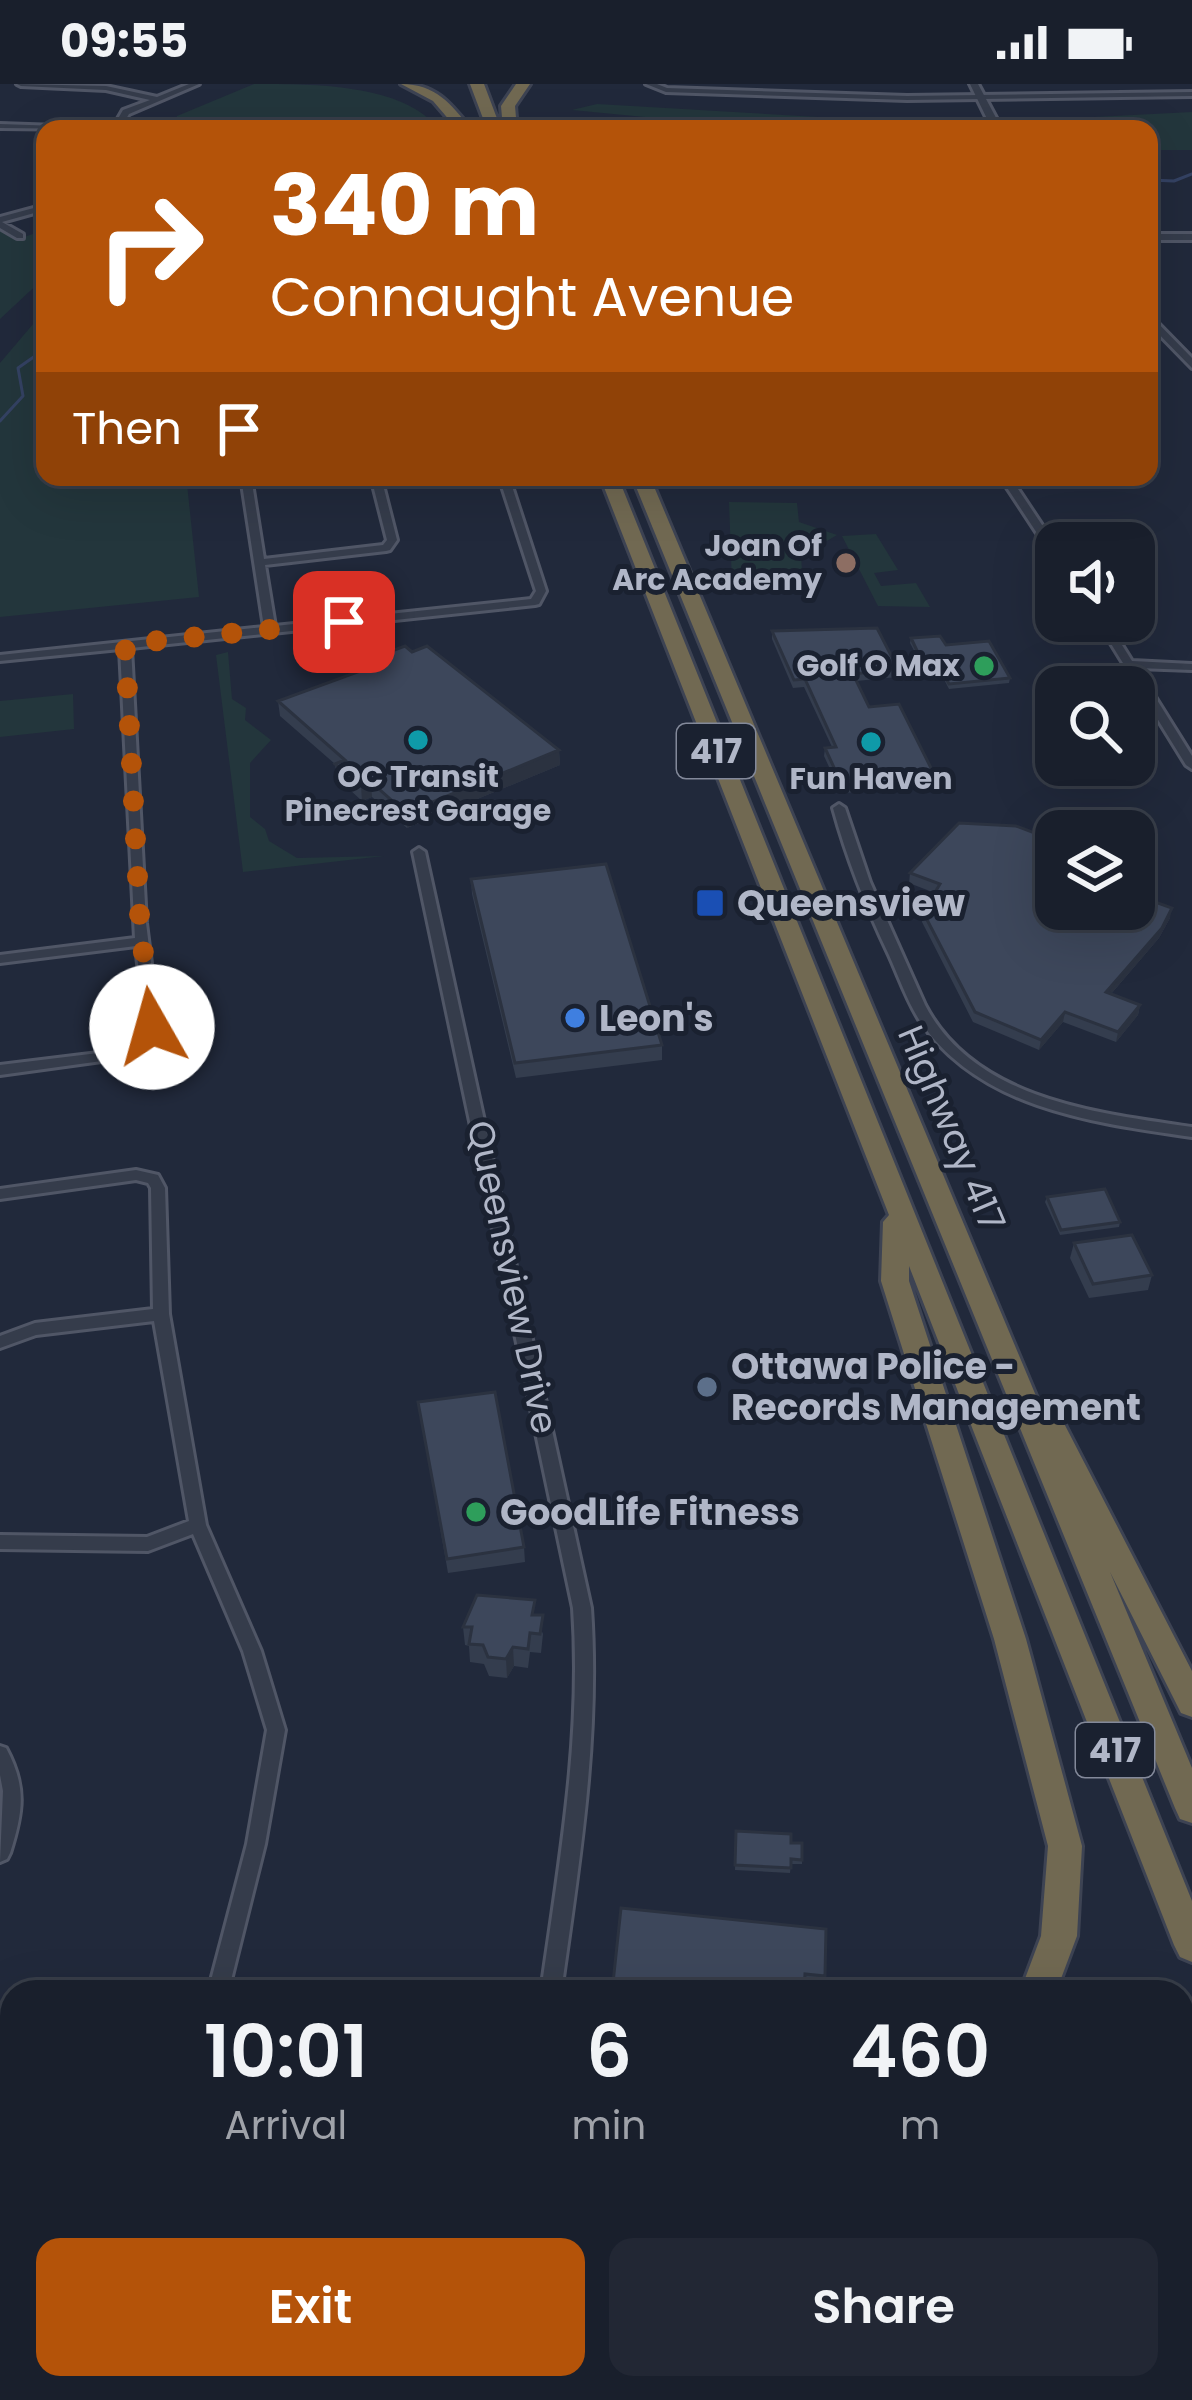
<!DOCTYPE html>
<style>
body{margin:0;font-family:Poppins,sans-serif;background:#222734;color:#f1f3f6;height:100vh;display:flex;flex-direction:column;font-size:45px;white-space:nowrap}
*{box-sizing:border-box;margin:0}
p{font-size:39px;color:#9fa2a9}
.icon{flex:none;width:66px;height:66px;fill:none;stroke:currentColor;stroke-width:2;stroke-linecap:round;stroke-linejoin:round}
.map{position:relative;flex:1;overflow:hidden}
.side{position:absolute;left:0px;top:1896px;width:1194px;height:420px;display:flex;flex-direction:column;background:#191f2c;border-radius:36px 36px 0 0;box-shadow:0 12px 48px #0002,0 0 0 3px #373d48}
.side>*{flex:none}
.hud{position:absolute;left:36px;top:36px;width:1122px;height:366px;border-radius:24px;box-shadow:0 12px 48px #0002,0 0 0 3px #373d48;background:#b45309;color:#fff;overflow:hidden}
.fabs{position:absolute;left:1035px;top:438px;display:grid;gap:24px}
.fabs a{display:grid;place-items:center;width:120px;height:120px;border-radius:24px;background:#191f2c;box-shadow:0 12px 48px #0002,0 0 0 3px #373d48;font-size:60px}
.pin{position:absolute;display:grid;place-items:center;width:102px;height:102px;color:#fff;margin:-51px;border-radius:24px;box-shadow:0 6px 18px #0006}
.me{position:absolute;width:132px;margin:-66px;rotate:353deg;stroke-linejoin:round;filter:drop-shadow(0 0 9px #0008)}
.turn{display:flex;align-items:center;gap:42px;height:252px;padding:0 36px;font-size:54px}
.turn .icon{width:156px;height:156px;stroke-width:2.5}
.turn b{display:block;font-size:84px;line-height:102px}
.then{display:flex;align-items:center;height:114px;padding:0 36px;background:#0003;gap:24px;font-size:45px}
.eta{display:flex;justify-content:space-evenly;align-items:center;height:204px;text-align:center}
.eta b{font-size:72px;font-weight:600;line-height:84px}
.primary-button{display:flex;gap:24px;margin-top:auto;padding:24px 36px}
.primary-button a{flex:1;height:138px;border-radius:24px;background:#b45309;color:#fff;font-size:48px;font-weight:600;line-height:138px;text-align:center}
.primary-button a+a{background:#222734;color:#f1f3f6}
.status{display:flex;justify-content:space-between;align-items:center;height:84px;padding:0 60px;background:#191f2c;direction:ltr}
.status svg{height:33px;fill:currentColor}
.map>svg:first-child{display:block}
.green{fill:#23363c}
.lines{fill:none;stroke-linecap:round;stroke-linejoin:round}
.stream{stroke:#344263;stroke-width:3}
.minor-casing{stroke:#505666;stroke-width:6}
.tertiary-casing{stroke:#505666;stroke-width:6}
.motorway-casing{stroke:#3d4353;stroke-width:6}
.minor{fill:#353c4b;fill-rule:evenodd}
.tertiary{fill:#353c4b;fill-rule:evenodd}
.motorway{fill:#716952;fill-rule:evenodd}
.wall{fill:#343d4e}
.shaded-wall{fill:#2b3240}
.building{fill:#3d475b;stroke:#2b3240;stroke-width:3}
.route{stroke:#b45309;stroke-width:21;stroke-dasharray:0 37.8}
.education-dot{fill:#8d6e63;stroke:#1a2130;stroke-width:4.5}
.leisure-dot{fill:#2e9e5b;stroke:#1a2130;stroke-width:4.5}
.culture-dot{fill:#0f9aa8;stroke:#1a2130;stroke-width:4.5}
.transit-dot{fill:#1a4fb4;stroke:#1a2130;stroke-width:4.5}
.shop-dot{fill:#3f7fe0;stroke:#1a2130;stroke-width:4.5}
.service-dot{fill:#5c6f8a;stroke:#1a2130;stroke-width:4.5}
.labels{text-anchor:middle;stroke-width:10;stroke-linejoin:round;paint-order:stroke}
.far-poi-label{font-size:30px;font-weight:bold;fill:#b0b6c7;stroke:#1a2130;text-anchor:end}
.shield{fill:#1a2130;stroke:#83899a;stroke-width:3}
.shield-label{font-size:33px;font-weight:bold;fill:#b0b6c7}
.poi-label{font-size:36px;font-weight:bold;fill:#b0b6c7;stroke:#1a2130;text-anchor:start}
.street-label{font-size:36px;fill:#b0b6c7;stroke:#1a2130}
</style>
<div class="status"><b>09:55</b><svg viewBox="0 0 49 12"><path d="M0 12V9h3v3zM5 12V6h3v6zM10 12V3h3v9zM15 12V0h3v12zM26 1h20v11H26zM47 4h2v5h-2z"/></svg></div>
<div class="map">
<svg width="1192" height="2316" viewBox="0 0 1192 2316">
<rect width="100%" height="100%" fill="#21293b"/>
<path class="green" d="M254,0C316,0 403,0 439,45H174L177,32Z
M597,20L852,35H966L956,45H768L572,26Z
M1192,28V66H1149V45H1036L1014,37Z
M0,145L18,155L45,146V193L0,235Z
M45,226V393H231L187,400L199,513L0,533V279Z
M729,418L797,419L799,438L837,451L801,472L803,501L732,500Z
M876,450L898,486L874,489L881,502L916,499L930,523L878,522L842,452Z
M228,568L232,615L246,624L245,636L271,656L250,679V733L265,745L269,757L297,774L384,772L243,788L216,571Z
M73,610L74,645L0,653V617Z"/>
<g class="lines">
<path class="stream" d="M1149,96L1174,97L1192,90
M0,337L23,312L18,284L45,265"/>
<g class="minor-casing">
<path id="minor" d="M17,0L106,2L157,13L189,0H199L129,30L120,45H112L123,26L150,16L106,6L21,2Z
M646,0H657L667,4L907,12L1192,8V12L907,16L666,8Z
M0,40L87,43L91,45L0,44Z
M45,121V126L2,138L23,150V154H17L0,144V133Z
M1149,150H1192V156H1149Z
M241,393H251L264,475L383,461L387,456L371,393H381L397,456L390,466L386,467L265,481L275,542L531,515L536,507L499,393H509L546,507L539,520L535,521L131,564L146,839L159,943L145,965L131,973L0,991V981L123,966L135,959L145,943L136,862L0,879V871L135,854L120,565L0,577V571L264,543Z
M1000,393H1010L1056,462V473L1052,472Z
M1097,537H1107L1132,577L1192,580V586L1137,584L1192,672V685L1186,681Z
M839,720L845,724L870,798L925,921C975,1016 1097,1029 1192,1043V1053C1095,1039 980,1025 920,937C907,917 899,893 889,871C866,823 847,775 833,724Z
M419,764L425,768L591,1524C600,1653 579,1780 561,1908H541C559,1780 582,1654 573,1524L413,768Z
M136,1086L158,1091L165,1104L169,1230L206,1441L261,1567L285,1646L265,1760L228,1908H208L247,1760L267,1646L243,1567L193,1450L148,1467L0,1465V1451L147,1453L189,1437L154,1237L36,1251L0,1264V1252L35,1239L153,1225L151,1104L148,1099L136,1096L0,1115V1105Z
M0,1662L6,1664C27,1703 23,1728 10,1769L7,1775L0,1778L3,1707L0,1691Z
M0,2159L12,2161V2183L0,2181Z
M489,2304H511L509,2316H487Z"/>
</g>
<g class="tertiary-casing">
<path id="tertiary" d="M970,0H978L1002,45H992Z
M1149,230L1192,274V284L1149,240Z"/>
</g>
<g class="motorway-casing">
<path id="motorway" d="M401,0C436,0 451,20 471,45H457L433,17Z
M470,0H484L501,45H487Z
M516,0H530L515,22L517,45H503L501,22Z
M600,393H618L1192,1817V1878L1180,1873L1174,1861L909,1182V1197L1026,1555L1082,1762L1077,1852L1056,1908H1020L1041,1852L1048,1762L994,1555L881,1197L883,1138L889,1131Z
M632,393H650L1039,1319L1054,1320L1192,1587V1633L1181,1629L1110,1488L1192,1684V1739L1180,1735L1175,1724Z
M1182,2138L1192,2142V2181L1182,2177Z
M850,2304H890L889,2316H849Z
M922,2304H962V2316H922Z"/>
</g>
<use href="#minor" class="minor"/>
<use href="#tertiary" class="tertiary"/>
<use href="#motorway" class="motorway"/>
</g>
<path class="wall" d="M772,547L898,585L897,593L856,597L869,623L937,696L936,704L841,709L824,672L825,664L832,663L804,603L793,604L772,555Z
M911,554L946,561L1010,594L1009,599L949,605L934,576L920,578L910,559Z
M367,576L559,666L560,681L407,744L372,713L362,717L337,694L335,680L280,632L278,617L368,584Z
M1144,786L1141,797L1152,812L1148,815L1170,834L1159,854L1111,910L1140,921L1138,931L1116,958L1063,938L1039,966L973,938L922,838L923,828L935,809L909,799L910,789Z
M471,795L662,961V976L516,994L472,810Z
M1047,1113L1120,1138L1119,1143L1060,1151L1045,1118Z
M1074,1159L1152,1191L1148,1206L1089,1214L1070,1174Z
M418,1318L524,1463L525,1478L448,1489Z
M535,1531L543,1550L541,1569L530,1568L528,1584L514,1582L507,1594L489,1592L484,1580L470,1578L469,1562L465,1561L463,1543Z
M736,1747L791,1759H802V1780H791L790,1789L735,1786Z
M826,1845L825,1892L822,1908H612Z
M780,2304L778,2316H672Z"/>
<path class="shaded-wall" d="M559,666L560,681L407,744L406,729Z
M371,698L372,713L362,717L361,702Z
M1172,824L1170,834L1159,854L1104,918L1106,908Z
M1140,921L1138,931L1116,958L1118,948Z
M1065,928L1063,938L1039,966L1041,956Z
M513,1563L514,1582L507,1594L506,1575Z"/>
<path class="building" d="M877,544L898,585L853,590L869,623L899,620L937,696L842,701L825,664L836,663L805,595L794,596L772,547Z
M940,552L946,561L989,557L1010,594L949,600L934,572L920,573L911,554Z
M405,562L412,568L427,562L559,666L406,729L371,698L361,702L335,680L345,676L278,617L374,582L367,576Z
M959,739L1016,742L1056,757V825H1134V769L1144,786L1136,795L1154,802L1144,814L1172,824L1162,844L1106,908L1140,921L1118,948L1065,928L1041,956L975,928L923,828L940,800L910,789Z
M606,780L662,961L515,979L471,795Z
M1105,1105L1120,1138L1061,1146L1047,1113Z
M1132,1151L1152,1191L1093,1200L1074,1159Z
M495,1308L524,1463L447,1475L418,1318Z
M477,1511L535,1516L532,1531H543L540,1550L530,1549L528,1565L513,1563L506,1575L488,1573L483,1561L469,1560L472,1543H463Z
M736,1747L791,1750V1759H802V1776L791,1775V1784L735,1781Z
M621,1824L826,1845L825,1892L805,1890L804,1908H612Z
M385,2304H440L438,2316H384Z
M673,2304H780L779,2310L764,2308V2316H672Z"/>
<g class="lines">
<path class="route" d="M152,943L140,839L125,560L344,538"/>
</g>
<circle class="education-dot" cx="846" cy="479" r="12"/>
<g class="leisure-dot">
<circle cx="984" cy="582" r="12"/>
<circle cx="476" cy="1428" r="12"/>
</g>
<g class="culture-dot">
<circle cx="418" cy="656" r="12"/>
<circle cx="871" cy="658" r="12"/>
</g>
<rect class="transit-dot" x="695" y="804" width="30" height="30" rx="6"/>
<circle class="shop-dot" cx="575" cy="934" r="12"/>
<circle class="service-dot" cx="707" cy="1303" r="12"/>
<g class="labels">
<g class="far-poi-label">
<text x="822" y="472">Joan Of<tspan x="822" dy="34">Arc Academy</tspan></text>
<text x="960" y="592">Golf O Max</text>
<text x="418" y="703" text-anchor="middle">OC Transit<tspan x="418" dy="34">Pinecrest Garage</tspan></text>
<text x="871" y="705" text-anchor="middle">Fun Haven</text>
</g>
<g class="shield">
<rect x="677" y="640" width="78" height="54" rx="9"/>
<rect x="1076" y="1639" width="78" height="54" rx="9"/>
</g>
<g class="shield-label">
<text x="716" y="679">417</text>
<text x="1115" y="1678">417</text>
</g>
<g class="poi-label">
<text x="737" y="832">Queensview</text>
<text x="599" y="947">Leon's</text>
<text x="731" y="1295">Ottawa Police -<tspan x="731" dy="41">Records Management</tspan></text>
<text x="500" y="1441">GoodLife Fitness</text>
</g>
<g class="street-label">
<text transform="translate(952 1044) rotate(67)" y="13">Highway 417</text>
<text transform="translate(513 1193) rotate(78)" y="13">Queensview Drive</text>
</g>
</g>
</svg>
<div class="fabs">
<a><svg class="icon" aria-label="sound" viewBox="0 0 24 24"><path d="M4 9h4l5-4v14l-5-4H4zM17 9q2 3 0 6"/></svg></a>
<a><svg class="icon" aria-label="search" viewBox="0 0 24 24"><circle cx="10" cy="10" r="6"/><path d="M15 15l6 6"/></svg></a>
<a><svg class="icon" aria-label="layers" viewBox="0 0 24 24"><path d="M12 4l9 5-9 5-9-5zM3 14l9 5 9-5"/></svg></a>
</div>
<div class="pin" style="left:344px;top:538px;background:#d93025"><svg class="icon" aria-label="arrive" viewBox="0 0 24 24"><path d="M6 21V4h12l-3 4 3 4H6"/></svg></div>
<svg class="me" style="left:152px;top:943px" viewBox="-20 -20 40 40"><circle r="19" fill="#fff"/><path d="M0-13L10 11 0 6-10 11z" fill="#b45309"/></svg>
<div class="hud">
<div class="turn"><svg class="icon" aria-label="right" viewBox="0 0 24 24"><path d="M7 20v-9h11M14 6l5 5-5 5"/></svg><div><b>340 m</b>Connaught Avenue</div></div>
<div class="then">Then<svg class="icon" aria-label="arrive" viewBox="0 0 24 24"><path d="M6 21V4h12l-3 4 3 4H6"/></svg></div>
</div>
<section class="side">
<div class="eta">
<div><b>10:01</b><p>Arrival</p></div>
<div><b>6</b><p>min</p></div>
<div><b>460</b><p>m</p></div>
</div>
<div class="primary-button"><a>Exit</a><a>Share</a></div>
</section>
</div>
